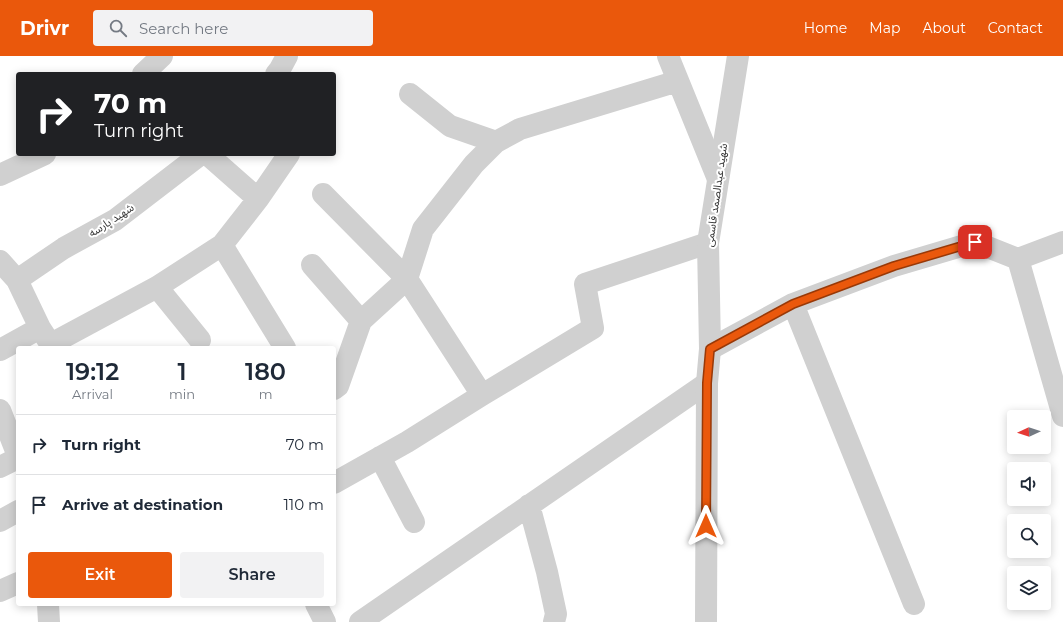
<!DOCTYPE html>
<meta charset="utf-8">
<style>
body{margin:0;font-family:Montserrat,"Noto Sans Arabic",sans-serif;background:#f2f2f3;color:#1f2937;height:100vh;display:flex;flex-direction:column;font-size:15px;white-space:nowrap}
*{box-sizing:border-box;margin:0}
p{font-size:13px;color:#747a83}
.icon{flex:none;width:22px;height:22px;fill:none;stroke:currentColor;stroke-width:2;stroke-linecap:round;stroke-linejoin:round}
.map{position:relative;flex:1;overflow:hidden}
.sheet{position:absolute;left:16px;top:290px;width:320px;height:260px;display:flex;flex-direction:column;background:#fff;border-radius:4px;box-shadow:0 2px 10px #0003}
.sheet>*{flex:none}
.top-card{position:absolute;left:16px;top:16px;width:320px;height:84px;border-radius:4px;box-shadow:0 2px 10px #0003;background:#202124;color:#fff;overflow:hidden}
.needle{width:26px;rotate:267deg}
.buttons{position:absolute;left:1007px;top:354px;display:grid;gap:8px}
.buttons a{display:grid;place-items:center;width:44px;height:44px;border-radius:4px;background:#fff;box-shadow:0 2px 10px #0003;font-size:20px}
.pin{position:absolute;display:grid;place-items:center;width:34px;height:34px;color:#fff;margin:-17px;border-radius:8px;box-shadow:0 2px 6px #0006}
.me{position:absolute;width:44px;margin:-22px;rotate:0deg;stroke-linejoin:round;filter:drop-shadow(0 0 3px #0008)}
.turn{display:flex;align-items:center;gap:14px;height:84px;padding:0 12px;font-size:18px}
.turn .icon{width:52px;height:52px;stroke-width:2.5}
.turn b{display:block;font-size:28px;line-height:34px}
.eta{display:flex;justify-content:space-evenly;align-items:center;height:68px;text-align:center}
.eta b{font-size:24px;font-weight:600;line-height:28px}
.action{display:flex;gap:8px;margin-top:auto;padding:8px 12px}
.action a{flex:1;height:46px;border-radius:4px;background:#ea580c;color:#fff;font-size:16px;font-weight:600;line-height:46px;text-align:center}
.action a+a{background:#f2f2f3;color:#1f2937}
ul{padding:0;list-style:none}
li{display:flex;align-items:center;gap:12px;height:60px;padding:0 12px;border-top:1px solid #e0e1e3}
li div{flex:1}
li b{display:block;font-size:15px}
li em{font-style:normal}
header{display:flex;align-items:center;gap:24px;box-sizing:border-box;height:56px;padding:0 20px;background:#ea580c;color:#fff}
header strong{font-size:19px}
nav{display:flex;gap:22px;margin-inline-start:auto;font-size:14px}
.search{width:280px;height:36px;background:#f2f2f3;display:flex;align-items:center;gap:10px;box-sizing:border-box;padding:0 14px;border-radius:4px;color:#747a83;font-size:15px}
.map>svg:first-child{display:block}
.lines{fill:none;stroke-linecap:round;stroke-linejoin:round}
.minor{stroke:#d0d0d0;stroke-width:22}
.tertiary{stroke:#d0d0d0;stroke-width:22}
.route-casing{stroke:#983908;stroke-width:10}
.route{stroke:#ea580c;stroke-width:7}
.labels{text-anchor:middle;stroke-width:4;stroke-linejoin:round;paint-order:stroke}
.street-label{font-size:11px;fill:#333;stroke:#fff}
</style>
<header>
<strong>Drivr</strong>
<div class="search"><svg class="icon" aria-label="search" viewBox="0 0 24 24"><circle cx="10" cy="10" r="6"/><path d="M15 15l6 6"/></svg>Search here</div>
<nav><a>Home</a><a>Map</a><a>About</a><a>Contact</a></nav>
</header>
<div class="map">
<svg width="1063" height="566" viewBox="0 0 1063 566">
<rect width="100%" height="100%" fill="#fff"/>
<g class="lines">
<path class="minor" d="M668,0L718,123
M143,18L162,0
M276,18L280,13L287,0
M410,38L450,70L496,86
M0,119L45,98
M323,138L407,223L482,339
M258,143L289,98
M222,189L285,292
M1018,203L1063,360
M0,205L17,224L40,272L53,292
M312,209L361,265
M17,224L64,192L115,164L201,98
M157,231L200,284
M793,248L914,548
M51,288L157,231L222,189L258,143L207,98
M710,293L793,248L894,210L975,186L1018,203L1063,186
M0,294L40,272
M334,333L338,330L361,265L407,223L423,173L474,108L496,86L520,73L678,25
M0,354L18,400
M380,401L414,466
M0,411L18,402
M334,427L407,386L482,339L593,272L585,228L708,187
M529,449L547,516L556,558L554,566
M0,465L18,455
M0,535L18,527
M48,548L49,566
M316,548L325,566
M360,566L707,327"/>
<path class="tertiary" d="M706,566L707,327L710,293L708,187L738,0"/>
</g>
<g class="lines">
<g class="route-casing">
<path id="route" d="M706,470L707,327L710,293L793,248L894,210L975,186"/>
</g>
<use href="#route" class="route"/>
</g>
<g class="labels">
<g class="street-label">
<text transform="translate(716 139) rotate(-82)" y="4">شهید عبدالصمد قاسمی</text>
<text transform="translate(111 164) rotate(-33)" y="4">شهید پارسه</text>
</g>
</g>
</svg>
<div class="buttons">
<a><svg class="needle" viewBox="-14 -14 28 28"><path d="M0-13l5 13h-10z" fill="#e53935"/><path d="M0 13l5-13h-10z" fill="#747a83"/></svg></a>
<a><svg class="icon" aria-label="sound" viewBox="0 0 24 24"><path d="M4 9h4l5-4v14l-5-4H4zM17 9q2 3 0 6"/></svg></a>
<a><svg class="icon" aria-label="search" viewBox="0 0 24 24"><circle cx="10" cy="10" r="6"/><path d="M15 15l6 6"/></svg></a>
<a><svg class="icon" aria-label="layers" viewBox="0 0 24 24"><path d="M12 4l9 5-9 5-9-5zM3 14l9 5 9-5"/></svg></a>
</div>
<div class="pin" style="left:975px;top:186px;background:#d93025"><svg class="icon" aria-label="arrive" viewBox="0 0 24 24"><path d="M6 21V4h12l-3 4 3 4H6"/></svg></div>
<svg class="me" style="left:706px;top:470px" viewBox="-20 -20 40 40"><path d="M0-17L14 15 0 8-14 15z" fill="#ea580c" stroke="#fff" stroke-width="4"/></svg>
<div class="top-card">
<div class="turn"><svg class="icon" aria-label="right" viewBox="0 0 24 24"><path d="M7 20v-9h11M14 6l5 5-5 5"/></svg><div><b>70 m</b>Turn right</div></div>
</div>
<section class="sheet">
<div class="eta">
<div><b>19:12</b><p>Arrival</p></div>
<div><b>1</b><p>min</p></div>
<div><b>180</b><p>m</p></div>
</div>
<ul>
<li><svg class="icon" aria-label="right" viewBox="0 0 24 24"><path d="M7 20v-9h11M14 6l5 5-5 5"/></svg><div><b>Turn right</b></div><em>70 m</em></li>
<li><svg class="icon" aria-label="arrive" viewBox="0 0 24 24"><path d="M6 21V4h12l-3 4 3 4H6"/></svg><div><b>Arrive at destination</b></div><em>110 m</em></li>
</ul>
<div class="action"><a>Exit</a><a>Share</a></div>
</section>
</div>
